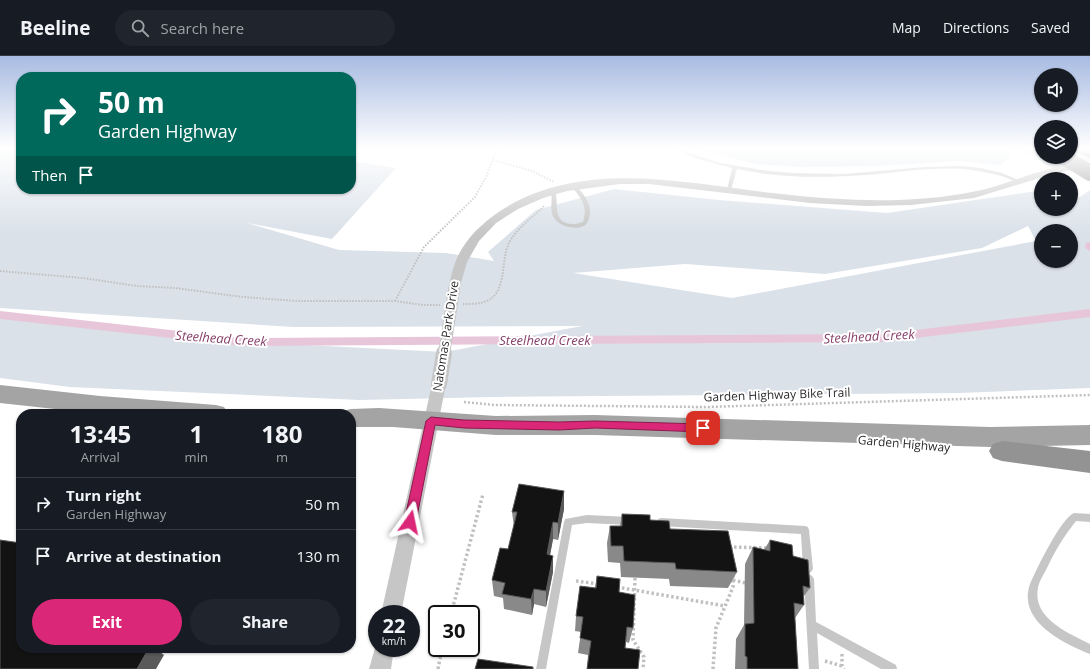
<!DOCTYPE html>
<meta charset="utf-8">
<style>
body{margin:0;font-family:"Open Sans",sans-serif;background:#20242c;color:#f1f3f6;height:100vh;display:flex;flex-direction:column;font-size:15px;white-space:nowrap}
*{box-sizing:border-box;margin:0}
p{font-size:13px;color:#9ea1a6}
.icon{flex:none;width:22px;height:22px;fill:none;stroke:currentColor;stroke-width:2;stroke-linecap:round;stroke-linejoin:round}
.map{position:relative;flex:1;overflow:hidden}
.panel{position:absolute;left:16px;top:353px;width:340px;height:244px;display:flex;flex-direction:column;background:#171b24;border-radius:16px;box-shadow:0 1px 3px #0004}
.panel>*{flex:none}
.top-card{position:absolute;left:16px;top:16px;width:340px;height:122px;border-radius:16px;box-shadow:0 1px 3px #0004;background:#00695c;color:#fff;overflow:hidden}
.controls{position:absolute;left:1034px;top:12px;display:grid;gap:8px}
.controls a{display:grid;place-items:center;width:44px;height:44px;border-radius:50%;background:#171b24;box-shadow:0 1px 3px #0004;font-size:20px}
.speed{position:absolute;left:368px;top:549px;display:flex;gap:8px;font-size:20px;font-weight:700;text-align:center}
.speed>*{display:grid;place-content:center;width:52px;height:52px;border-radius:50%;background:#171b24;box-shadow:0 1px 3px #0004;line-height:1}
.speed small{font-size:10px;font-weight:400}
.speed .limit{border:2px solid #111;border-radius:6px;background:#fff;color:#111}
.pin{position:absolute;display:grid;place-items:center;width:34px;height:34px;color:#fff;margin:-17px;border-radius:8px;box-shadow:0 2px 6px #0006}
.me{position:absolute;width:44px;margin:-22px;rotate:12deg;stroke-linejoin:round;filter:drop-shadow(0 0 3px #0008)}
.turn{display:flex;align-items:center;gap:14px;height:84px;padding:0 16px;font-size:18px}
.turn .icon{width:52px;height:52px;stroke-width:2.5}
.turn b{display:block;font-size:28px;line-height:34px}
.then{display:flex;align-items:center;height:38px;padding:0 16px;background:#0003;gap:8px;font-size:15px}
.eta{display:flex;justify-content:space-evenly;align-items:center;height:68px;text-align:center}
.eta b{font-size:24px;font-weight:700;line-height:28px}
.button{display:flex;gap:8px;margin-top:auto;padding:8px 16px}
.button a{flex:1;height:46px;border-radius:24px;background:#db2777;color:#fff;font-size:16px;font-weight:700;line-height:46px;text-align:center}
.button a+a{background:#20242c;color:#f1f3f6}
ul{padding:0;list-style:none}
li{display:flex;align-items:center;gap:12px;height:52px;padding:0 16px;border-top:1px solid #363941}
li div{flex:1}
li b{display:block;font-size:15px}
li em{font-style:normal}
header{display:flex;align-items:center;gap:24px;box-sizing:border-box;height:56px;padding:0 20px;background:#171b24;border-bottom:1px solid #363941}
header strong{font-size:19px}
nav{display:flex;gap:22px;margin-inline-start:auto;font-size:14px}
.search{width:280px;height:36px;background:#20242c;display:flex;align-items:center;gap:10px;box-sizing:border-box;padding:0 14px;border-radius:22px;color:#9ea1a6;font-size:15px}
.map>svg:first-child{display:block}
.green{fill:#dae1e9;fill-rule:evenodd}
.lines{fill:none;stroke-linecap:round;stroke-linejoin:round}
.canal{fill:#e8c6da;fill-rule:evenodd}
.path-far2{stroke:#c0c0c0;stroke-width:2;stroke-dasharray:1.5 1.5;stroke-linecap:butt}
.path-far1{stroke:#c0c0c0;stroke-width:2.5;stroke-dasharray:2 2;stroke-linecap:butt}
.path{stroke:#c0c0c0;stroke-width:3.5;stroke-dasharray:2.5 2.5;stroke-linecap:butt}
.lane{fill:#c6c6c6;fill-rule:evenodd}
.street{fill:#c6c6c6;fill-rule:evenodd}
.primary{fill:#a4a4a4;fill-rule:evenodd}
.highway{fill:#939393;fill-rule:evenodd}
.street-bridge-far1{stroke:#c6c6c6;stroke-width:12}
.street-bridge{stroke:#c6c6c6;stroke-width:16}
.highway-bridge{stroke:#939393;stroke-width:16}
.wall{fill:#898989}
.shaded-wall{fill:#5a5a5a}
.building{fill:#131313;stroke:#5a5a5a}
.route{fill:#db2777;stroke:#8e194d}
.labels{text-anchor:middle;stroke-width:4;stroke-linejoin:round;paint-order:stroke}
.street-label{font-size:12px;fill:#2c2c2c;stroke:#fff}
.water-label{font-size:13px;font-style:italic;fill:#87406a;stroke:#fff}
</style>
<header>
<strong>Beeline</strong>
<div class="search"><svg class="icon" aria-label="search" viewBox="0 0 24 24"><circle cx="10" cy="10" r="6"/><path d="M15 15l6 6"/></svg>Search here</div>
<nav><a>Map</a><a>Directions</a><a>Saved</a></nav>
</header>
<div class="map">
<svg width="1090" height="613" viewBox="0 0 1090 613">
<rect width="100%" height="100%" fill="#fff"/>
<path class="green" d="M0,93H21V133H351V105L396,112L332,183L247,167L339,194L446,197L494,205L488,196L536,154L614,133L719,144L887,157L1037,135L1041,137V153H1071V147L1090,134V332L959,337L491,341L360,344L70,331L0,322V261L242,286L445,296L582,270L294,271L0,252ZM1028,170L1036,185L732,242L573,217L685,208L825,218L982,192ZM1041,175H1071V205H1041Z
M696,93H1041V101H1071V93H1090V105L1054,114L1025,95L1007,94L1012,98L1001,109L958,105L875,110L802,111L756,108Z"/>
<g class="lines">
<path class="canal" d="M1090,186V195L1085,192L1086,187Z
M1090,253V261L882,286L242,290L0,263V255L242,282L882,278Z"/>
<path class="path-far2" d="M493,104L532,115L554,126
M0,215L83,222L137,230L175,232L243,241L297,245H395L423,249H440
M395,245L424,191L475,141L486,121L497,93
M463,248C470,248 478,248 484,246C508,239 500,205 509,187C517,172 533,161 545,149"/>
<path class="path-far1" d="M464,346L495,349L707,351L1090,339"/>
<path class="path" d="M731,493V491L768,492
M635,522L633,584L644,601L643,613
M733,524L745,527
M576,525L599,528
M617,531L725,550
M451,558L483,438
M842,598V610L844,613
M825,605L842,610
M438,613L442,592
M713,613L716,572L733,531V520"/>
<path class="lane" d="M675,93H680L699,100L720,107L769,115L794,117L843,118L925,111L962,110L981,112L1002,117L1023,126L1021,127C1013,125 1006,121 998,119C986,116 974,114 962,113C929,111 897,117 865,119C822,122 778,122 737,113L731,134L729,135L727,134L732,112L695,102Z
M571,129H575C583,137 591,146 590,158C589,161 589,165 587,167C581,176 559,171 554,162C549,155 553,144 551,135L553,134L555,135C559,147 553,162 566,167C572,169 577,168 583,166C588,149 581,142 571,130Z
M1074,457L1090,458V466L1076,465C1064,480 1055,495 1047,512C1044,518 1039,525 1038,532C1032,562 1068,577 1090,588V598C1063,587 1017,565 1030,528C1036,514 1061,462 1074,457Z
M587,459L630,461L633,462L634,465L633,468L630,469L587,467L572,469L546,613H536L564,466L565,463Z
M661,462L805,470L808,471L809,474L813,513L811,516L808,518L805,516L803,513L801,478L661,470L658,469L657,466L658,463Z
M809,518L812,520L814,523L816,566L896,609L897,613H881L817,577L819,613H809L804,523L806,520Z"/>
<path class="street" d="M1086,106L1089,107V111L1056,117L974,142L911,149L867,150L810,147L649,128H620L567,135L543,142L518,153L496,167L479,185L467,206L458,237L454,238L448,234C450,225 452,215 455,207C463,185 481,168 500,155C582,102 683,127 773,137C815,142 856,145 898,144C926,143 954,140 982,134C1003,129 1024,120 1045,114C1058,110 1072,109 1086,106Z
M439,323L444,324L446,328L401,558H381L432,328L434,324Z
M377,585V592H394L391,613H369Z"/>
<path class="primary" d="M0,329L100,340L216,349L224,351L228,358H101L0,347Z
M379,352L496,360L595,359L990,371L1090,369V389L990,391L595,379H496L393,371H351V358H341L342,355L351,353Z"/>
<path class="highway" d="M1074,93H1090V102L1076,96Z
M1002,385L1090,395V417L1002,405L993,402L989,395L993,388Z"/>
<path class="street-bridge-far1" d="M444,298L454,234"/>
<path class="street-bridge" d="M439,328L444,297"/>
<path class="highway-bridge" d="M1064,101L1090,117"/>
</g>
<path class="wall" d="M564,453L558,484L553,483L550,499L553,516L546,551L534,548L532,559L504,553L503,542L494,540L492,524L508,493L514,471L512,456Z
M622,458L650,464L670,473L737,516L728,532L670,530L669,523L621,521L620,507L608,506L607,487L610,470H620Z
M770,484L793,500L810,532L804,540V549L795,562L798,613H735L736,583L744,569L745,508L753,491L764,494Z
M597,520L619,536L633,572L629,587L626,586L625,592L638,613H587L588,599L578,597L581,576L575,575L576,560L595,532Z"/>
<path class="shaded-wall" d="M564,435V453L558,484V467Z
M553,466V483L547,515V498Z
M553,500V516L546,551V535Z
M534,533V548L532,559L531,543Z
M149,592H155L164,599L156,613H137Z"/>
<path class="building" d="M519,428L564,435L558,467L553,466L547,498L553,500L546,535L534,533L531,543L502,538L505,527L492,524L500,492L508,493L517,456H512Z
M622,458L650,459V464L669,465L670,473L728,475L737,516L676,513L675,507L624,505L623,490H611L610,470H622Z
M0,484L21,487V592H149L137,613H0Z
M770,484L792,489L793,500L808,504L810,532L803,530L804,549L794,547L798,613H747V601L745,600V568L754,567L753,491L770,495Z
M597,520L620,523L619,536L635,539L633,572L627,571L625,592L640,594L638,613H587L591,585L580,582L583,561L576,560L580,530L596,532Z
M478,603L533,611V613H475Z"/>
<linearGradient id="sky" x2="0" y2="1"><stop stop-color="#a8bbe2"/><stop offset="0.52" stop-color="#fff"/><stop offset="1" stop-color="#fff" stop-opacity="0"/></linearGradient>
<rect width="1090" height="178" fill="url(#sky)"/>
<path class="route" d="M431,361L464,364L559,366L595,365L703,368L708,372L703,376L595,372L559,374L464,372L435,369L416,466L414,469L410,471L406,469L404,466L426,365Z"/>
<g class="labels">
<g class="street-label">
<text transform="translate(446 280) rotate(-81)" y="4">Natomas Park Drive</text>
<text transform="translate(777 339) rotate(-2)" y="4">Garden Highway Bike Trail</text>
<text transform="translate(904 388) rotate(5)" y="4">Garden Highway</text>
</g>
<g class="water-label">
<text transform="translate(869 280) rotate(-3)" y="5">Steelhead Creek</text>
<text transform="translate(221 282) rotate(4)" y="5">Steelhead Creek</text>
<text x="545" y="289">Steelhead Creek</text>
</g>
</g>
</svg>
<div class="controls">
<a><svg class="icon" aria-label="sound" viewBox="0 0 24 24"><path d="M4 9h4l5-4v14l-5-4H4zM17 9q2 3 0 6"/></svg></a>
<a><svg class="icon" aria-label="layers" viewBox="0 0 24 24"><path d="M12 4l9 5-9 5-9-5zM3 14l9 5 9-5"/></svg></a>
<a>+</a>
<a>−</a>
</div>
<div class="speed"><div>22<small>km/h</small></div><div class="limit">30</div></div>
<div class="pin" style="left:703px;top:372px;background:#d93025"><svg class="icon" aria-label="arrive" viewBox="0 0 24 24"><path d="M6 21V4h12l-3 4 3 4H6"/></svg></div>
<svg class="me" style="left:410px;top:466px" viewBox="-20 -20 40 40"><path d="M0-17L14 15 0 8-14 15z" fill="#db2777" stroke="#fff" stroke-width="4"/></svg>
<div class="top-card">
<div class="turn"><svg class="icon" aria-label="right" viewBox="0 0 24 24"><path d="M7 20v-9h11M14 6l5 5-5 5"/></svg><div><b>50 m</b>Garden Highway</div></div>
<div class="then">Then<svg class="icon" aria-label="arrive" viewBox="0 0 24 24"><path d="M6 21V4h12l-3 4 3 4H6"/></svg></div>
</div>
<section class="panel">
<div class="eta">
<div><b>13:45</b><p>Arrival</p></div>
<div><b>1</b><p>min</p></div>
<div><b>180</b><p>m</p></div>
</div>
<ul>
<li><svg class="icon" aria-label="right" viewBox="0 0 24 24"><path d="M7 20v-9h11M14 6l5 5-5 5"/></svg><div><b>Turn right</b><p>Garden Highway</p></div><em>50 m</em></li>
<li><svg class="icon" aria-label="arrive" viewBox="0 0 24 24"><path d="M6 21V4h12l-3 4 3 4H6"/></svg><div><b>Arrive at destination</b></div><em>130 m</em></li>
</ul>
<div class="button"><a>Exit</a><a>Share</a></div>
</section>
</div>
